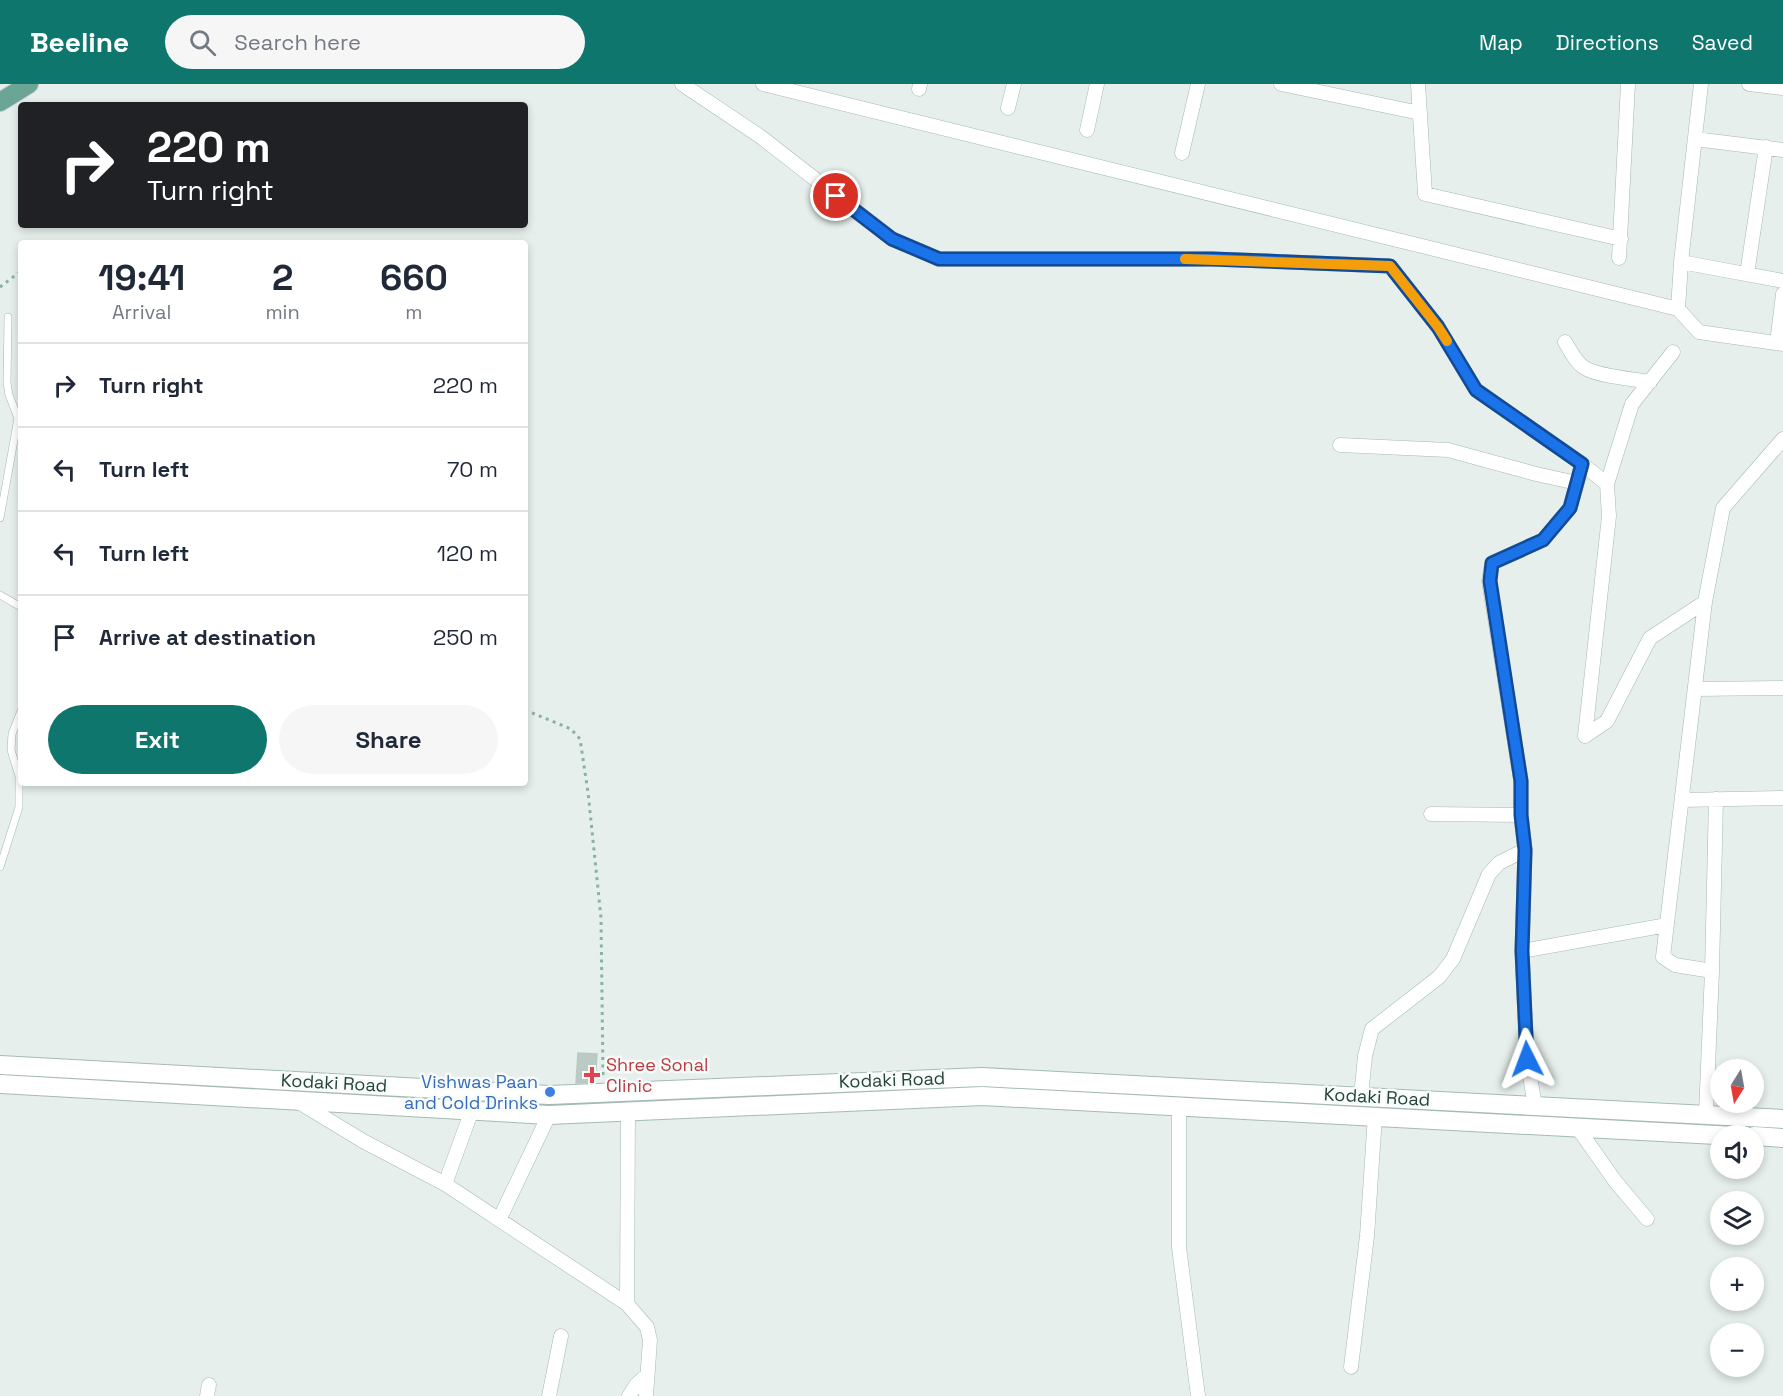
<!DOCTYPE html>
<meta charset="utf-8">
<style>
body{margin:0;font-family:"Space Grotesk",sans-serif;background:#f6f6f7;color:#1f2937;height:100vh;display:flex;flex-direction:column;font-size:22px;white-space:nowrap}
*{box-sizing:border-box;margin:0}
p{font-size:20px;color:#747a83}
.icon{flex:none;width:33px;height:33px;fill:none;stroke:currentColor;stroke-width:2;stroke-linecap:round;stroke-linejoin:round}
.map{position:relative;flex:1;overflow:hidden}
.panel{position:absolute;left:18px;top:156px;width:510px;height:546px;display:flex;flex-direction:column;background:#fff;border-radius:6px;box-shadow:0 3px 9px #0003}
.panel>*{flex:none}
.top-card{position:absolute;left:18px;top:18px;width:510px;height:126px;border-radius:6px;box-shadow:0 3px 9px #0003;background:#202124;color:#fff;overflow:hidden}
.needle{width:39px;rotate:191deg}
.tools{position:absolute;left:1710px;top:975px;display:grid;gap:12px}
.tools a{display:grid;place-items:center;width:54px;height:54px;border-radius:50%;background:#fff;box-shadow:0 3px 9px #0003;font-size:30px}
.pin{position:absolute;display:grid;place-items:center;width:51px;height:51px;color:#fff;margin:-26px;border:3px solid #fff;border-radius:50%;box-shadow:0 2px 6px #0007}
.me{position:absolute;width:66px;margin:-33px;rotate:357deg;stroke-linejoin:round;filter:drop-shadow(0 0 4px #0008)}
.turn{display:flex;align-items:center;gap:21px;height:126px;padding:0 30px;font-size:27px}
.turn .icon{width:78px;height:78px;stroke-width:2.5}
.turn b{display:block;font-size:42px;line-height:51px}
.eta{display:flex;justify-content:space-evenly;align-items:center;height:102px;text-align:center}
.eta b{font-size:36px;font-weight:700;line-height:42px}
.action{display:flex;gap:12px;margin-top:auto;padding:12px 30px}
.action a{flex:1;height:69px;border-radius:36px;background:#0f766e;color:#fff;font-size:24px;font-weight:700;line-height:69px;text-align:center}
.action a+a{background:#f6f6f7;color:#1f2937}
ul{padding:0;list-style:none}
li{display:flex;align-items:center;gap:18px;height:84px;padding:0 30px;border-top:2px solid #e0e1e3}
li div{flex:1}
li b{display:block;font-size:22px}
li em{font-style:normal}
header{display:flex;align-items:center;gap:36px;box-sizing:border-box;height:84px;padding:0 30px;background:#0f766e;color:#fff}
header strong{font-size:28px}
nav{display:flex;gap:33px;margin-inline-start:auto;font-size:21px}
.search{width:420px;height:54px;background:#f6f6f7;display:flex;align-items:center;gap:15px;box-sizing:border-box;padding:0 21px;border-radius:33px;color:#747a83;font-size:22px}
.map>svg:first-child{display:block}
.building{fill:#bbcac4;stroke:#b8c9c2;stroke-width:1.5}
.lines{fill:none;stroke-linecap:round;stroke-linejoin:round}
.service-casing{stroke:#a8b8b2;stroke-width:8}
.minor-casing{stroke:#a8b8b2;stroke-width:15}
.secondary-casing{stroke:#a4bbb3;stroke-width:20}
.primary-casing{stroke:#c2cac8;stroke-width:20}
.path{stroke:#86b3a5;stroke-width:3;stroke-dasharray:3 4.5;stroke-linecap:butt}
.service{stroke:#fff;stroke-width:7}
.minor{stroke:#fff;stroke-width:14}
.secondary{stroke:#fff;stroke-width:18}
.primary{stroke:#6aa596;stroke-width:18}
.route-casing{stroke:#114b97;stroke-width:15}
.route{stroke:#1a73e8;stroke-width:10}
.slow{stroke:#f59e0b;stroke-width:10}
.health-dot{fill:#e0444e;stroke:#f7fbf9;stroke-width:2}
.shop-dot{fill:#3f7fe0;stroke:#f7fbf9;stroke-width:2}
.labels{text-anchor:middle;stroke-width:5;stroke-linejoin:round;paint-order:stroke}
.health-label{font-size:18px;fill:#be3a42;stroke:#f7fbf9;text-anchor:start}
.street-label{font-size:18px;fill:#24423a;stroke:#f7fbf9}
.shop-label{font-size:18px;fill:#366cbe;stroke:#f7fbf9;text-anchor:end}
</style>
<header>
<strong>Beeline</strong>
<div class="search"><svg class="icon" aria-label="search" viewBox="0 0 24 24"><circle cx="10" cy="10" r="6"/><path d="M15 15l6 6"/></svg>Search here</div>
<nav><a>Map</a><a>Directions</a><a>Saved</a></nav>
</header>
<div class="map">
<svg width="1783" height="1312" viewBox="0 0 1783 1312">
<rect width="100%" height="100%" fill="#e6efeb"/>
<path class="building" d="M578,969L597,970L595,998L576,999Z"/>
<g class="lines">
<g class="service-casing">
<path id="service" d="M0,434L18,334L9,311L7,299L8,233
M0,511L21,523
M0,783L19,723V692L11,666L12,650L21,627"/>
</g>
<g class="minor-casing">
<path id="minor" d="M682,0L761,53L892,155L939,175H1212L1390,182L1438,243L1476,306L1581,379L1607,400L1609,432L1585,652
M763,0L1678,225
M1281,0L1420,29
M1418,0L1425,110L1621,155
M1701,0L1681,178L1783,197
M1749,0L1783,4
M919,5L920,0
M1008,24L1014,0
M1087,46L1097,0
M1695,55L1783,66
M1182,69L1198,0
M1619,174L1628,0
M1681,178L1678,225L1699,248L1783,260
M1747,190L1766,63
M1565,258C1570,266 1576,279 1585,284C1597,292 1634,295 1650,298
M1777,259L1783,210
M1340,361L1448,366L1536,390L1577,399
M1607,400L1632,320L1673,268
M1705,518L1663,873L1675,881L1712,887L1706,1030
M1695,605L1783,604
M1585,652L1607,637L1650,554L1705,518L1723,424L1783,355
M1682,716L1783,714
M1431,730L1521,731
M1522,867L1667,841
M1712,887L1716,715
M1361,1012L1365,972L1372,945L1439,893L1453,875L1489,790L1499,779L1525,766
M297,1017L363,1057L445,1100L627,1220
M1179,1022V1163L1198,1312
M1535,1022L1527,975L1522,867L1525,766L1521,731V697L1489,497L1492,479L1543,456L1570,424L1582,380
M628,1027L627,1220L647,1243L650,1256L646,1312
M1577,1043L1615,1097L1647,1135
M445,1100L472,1026
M499,1136L549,1031
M1351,1283L1367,1152L1375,1032
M207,1312L209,1301
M549,1312L561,1252
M629,1312L636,1301L647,1291"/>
</g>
<g class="secondary-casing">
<path id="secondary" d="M0,981L549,1011L982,993L1783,1035
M0,1000L549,1031L982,1012L1735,1052
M1754,1052L1783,1054"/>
</g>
<g class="primary-casing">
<path id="primary" d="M0,18L29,0"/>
</g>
<path class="path" d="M0,203L21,187
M525,626L571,645L580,655L588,708L601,834L603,992"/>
<use href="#service" class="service"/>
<use href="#minor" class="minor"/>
<use href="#secondary" class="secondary"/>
<use href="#primary" class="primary"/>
</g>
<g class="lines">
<g class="route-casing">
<path id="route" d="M836,112L892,155L939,175H1212L1390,182L1438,243L1476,306L1582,380L1570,424L1543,456L1492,479L1490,497L1521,697V731L1525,766L1522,867L1527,975"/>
</g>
<use href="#route" class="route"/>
<path class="slow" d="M1185,175L1390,182L1438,243L1447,257"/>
</g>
<path class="health-dot" d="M589 982h6v6h6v6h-6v6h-6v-6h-6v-6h6z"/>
<circle class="shop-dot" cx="550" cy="1008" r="6"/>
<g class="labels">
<g class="health-label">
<text x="606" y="987">Shree Sonal<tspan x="606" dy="21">Clinic</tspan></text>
</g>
<g class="street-label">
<text transform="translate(892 996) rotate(-2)" y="6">Kodaki Road</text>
<text transform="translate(334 999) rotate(3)" y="6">Kodaki Road</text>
<text transform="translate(1377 1013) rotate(3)" y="6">Kodaki Road</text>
</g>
<g class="shop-label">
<text x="538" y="1004">Vishwas Paan<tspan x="538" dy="21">and Cold Drinks</tspan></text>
</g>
</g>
</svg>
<div class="tools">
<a><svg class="needle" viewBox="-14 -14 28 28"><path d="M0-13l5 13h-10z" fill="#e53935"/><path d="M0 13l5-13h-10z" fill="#747a83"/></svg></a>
<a><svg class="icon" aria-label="sound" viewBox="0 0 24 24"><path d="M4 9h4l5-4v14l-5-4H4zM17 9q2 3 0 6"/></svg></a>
<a><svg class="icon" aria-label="layers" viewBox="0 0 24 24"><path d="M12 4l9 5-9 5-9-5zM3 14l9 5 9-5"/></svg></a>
<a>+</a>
<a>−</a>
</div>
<div class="pin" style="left:836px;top:112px;background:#d93025"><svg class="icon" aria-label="arrive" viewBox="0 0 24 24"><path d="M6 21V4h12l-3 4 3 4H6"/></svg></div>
<svg class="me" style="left:1527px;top:975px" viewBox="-20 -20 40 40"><path d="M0-17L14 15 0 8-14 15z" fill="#1a73e8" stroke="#fff" stroke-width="4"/></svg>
<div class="top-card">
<div class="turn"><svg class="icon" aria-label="right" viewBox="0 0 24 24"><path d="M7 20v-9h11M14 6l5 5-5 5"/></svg><div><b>220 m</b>Turn right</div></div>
</div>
<section class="panel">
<div class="eta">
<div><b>19:41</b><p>Arrival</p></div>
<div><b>2</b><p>min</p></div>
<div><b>660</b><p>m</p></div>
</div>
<ul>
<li><svg class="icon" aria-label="right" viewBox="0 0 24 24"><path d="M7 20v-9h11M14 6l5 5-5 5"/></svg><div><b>Turn right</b></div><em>220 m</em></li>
<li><svg class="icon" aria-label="left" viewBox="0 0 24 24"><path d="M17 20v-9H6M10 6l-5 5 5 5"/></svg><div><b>Turn left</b></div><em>70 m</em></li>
<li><svg class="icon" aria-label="left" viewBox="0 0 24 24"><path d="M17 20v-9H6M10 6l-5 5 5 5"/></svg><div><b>Turn left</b></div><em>120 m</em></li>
<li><svg class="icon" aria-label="arrive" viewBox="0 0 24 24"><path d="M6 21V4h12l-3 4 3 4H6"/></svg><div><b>Arrive at destination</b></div><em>250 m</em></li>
</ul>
<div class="action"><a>Exit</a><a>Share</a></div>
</section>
</div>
